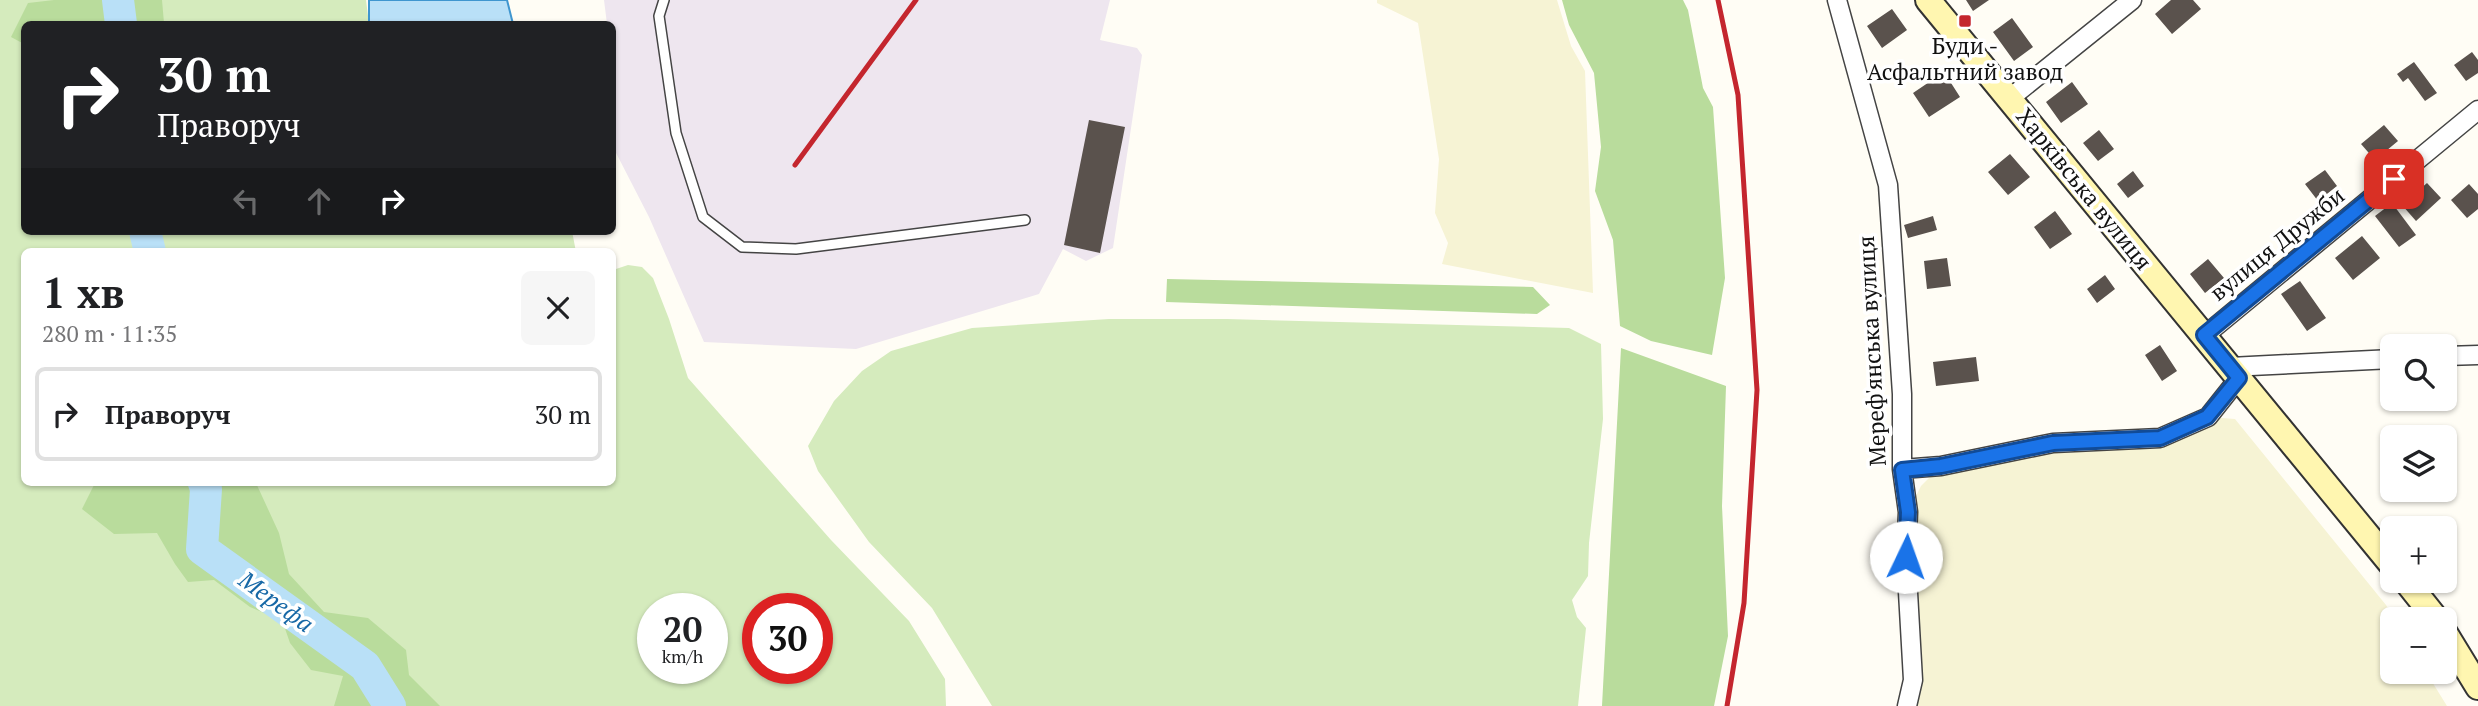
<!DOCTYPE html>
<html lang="uk">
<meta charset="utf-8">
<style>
body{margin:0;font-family:"PT Serif",serif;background:#f6f6f6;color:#202124;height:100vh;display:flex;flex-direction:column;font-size:26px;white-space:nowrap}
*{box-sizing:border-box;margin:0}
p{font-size:23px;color:#757577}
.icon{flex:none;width:38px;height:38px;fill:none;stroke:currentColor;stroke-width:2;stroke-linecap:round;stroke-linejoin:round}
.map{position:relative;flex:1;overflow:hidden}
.side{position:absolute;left:21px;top:248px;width:595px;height:238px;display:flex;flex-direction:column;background:#fff;border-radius:10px;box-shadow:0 2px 5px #0004}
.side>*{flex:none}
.hud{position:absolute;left:21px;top:21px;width:595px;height:214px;border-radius:10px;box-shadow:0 2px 5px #0004;background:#202124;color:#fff;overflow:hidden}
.fabs{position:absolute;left:2380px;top:334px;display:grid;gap:14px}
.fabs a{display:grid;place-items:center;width:77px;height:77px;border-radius:10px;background:#fff;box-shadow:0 2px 5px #0004;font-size:35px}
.speed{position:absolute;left:637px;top:593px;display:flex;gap:14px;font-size:35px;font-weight:700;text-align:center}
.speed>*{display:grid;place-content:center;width:91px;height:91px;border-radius:50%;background:#fff;box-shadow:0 2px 5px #0004;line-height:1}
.speed small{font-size:18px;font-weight:400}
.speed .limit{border:10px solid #d22;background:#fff;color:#111}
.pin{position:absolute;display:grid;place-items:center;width:60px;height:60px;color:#fff;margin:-30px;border-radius:14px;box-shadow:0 4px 10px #0006}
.me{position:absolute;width:77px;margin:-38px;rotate:3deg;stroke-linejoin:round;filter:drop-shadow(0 0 5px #0008)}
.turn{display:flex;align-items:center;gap:24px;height:147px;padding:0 21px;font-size:32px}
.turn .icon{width:91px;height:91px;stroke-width:2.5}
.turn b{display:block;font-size:49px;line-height:60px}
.lanes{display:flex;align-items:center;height:66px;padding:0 21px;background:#0003;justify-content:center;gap:35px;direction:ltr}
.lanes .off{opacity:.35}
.round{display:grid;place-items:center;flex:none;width:74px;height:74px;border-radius:10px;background:#f6f6f6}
.summary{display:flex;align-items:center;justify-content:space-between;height:119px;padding:0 21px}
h1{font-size:42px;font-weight:800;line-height:52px}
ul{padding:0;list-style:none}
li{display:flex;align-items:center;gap:21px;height:94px;margin:0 14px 10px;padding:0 7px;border:4px solid #e0e0e0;border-radius:10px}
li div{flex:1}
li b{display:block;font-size:26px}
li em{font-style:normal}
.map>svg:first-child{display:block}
.industrial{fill:#eee6ef}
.farmland{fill:#f6f3d4}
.green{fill:#d5ebbd;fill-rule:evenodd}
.forest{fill:#b9dc9c}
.water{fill:#b9e0f7;stroke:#3f96cf;stroke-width:2}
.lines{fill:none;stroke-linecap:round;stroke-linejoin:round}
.river{stroke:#b9e0f7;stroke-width:32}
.building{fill:#5a524d}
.lane-casing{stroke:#444;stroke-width:12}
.street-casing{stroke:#444;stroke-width:21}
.secondary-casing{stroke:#333;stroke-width:28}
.lane{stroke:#fff;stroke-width:9}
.street{stroke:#fff;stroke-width:18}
.secondary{stroke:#fff6b0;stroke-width:24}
.rail{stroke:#c4262e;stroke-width:5}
.route-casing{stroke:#114b97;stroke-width:18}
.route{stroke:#1a73e8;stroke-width:12}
.poi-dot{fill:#c4262e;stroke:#fff;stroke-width:2.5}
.labels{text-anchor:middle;stroke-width:7;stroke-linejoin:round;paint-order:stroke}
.poi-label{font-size:23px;fill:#111;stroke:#fff}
.street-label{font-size:23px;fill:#111;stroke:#fff}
.water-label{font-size:24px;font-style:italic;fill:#1768a6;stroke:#fff}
</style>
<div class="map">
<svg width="2478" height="706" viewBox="0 0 2478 706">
<rect width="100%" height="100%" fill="#fffdf5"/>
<path class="industrial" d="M604,0H1110L1100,40L1137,48L1142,55L1113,248L1086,261L1063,249L1039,294L856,349L704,342L649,217L613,147L612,24H607Z"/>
<path class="farmland" d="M1377,0H1557L1571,46L1585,71L1593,293L1442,264L1448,243L1435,213L1439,159L1418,23L1377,3Z
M2208,417L2235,419L2386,605L2395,619L2392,620V672H2426L2447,706H1907L1908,512L1921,486L1941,466L2160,438Z"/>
<path class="green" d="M0,0H366L369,24H24V231H572L576,252H24V483H612L613,270L628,265L642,267L653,278L669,319L688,378L831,540L909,621L945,679L946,706H0ZM653,609H712V668H653ZM758,609H817V668H758Z
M1109,319H1227L1569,328L1601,344L1603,419L1589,543L1588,576L1572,600L1577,617L1586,628L1578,706H992L932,608L869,542L818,471L808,446L834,401L862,371L891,351L972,328Z"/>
<path class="forest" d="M54,0H162L164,23L24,24V44L11,37L28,3Z
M1562,0H1683L1688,10L1703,88L1713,107L1725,278L1712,355L1651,341L1620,326L1613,240L1595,191L1601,147L1594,73L1569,25Z
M1167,279L1533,287L1550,305L1537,314L1166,302Z
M1621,348L1726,386L1722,506L1728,636L1714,706H1602Z
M95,483H256L279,533L289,574L324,612L368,618L406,650L409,675L440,706H334L343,676L311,670L290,643L282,620L250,607L214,580L188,582L175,564L157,533L114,534L82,509Z"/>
<path class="water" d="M369,0H507L513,24H369Z"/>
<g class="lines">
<path class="river" d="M118,0L121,24
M145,231L150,252
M204,483L206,489L202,549L365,666L390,706"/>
</g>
<path class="building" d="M1966,0H1989L1973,11Z
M2171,0H2193L2201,9L2172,34L2155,14Z
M1892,9L1907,30L1882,48L1867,26Z
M2012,18L2033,47L2014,61L1993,32Z
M2472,52L2478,60V73L2466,81L2454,65Z
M2414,62L2437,93L2425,101L2408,78L2403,82L2397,74Z
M1944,72L1960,97L1929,117L1913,93Z
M2072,82L2088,104L2061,123L2046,102Z
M1089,120L1125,127L1100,253L1064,245Z
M2384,125L2398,141L2375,160L2361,144Z
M2099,130L2114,149L2098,161L2083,143Z
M2010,154L2030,177L2008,195L1988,172Z
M2325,170L2337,186L2318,201L2305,184Z
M2133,171L2144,186L2128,198L2117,184Z
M2427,183L2441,198L2416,221L2402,205Z
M2469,184L2478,194V209L2467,218L2451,200Z
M2392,203L2416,235L2399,247L2375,216Z
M2055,211L2072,234L2050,249L2034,227Z
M1933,216L1937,230L1908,238L1904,225Z
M2362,236L2380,258L2353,280L2335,258Z
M1947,258L1951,286L1927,289L1924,261Z
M2208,259L2224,278L2205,293L2190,274Z
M2105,275L2115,289L2097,303L2087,289Z
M2300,281L2326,318L2307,331L2281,294Z
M2160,345L2177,371L2162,381L2145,355Z
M1976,357L1979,381L1936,386L1933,362Z"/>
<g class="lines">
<g class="lane-casing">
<path id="lane" d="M664,0L659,16L676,133L703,217L742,247L796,249L1025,220"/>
</g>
<g class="street-casing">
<path id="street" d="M1837,0L1888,185L1902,394V469L1908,512L1906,557L1913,680L1907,706
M2009,99L2132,0
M2204,336L2478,110
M2445,356L2478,355
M2230,367L2392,359
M1902,469L1941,466L2053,443L2160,438L2208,417L2239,378"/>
</g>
<g class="secondary-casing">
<path id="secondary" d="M1928,0L2392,565
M2406,581L2437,620
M2445,633L2478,687"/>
</g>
<use href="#lane" class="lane"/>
<use href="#street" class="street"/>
<use href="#secondary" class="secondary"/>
<path class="rail" d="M1718,0L1738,95L1757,390L1744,603L1727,706
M795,165L916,0"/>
</g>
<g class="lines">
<g class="route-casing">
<path id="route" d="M1906,557L1908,512L1902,470L1941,466L2053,443L2160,438L2207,417L2239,378L2204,335L2394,179"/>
</g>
<use href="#route" class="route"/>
</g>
<rect class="poi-dot" x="1958" y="14" width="14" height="14" rx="3.5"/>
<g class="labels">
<g class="poi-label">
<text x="1965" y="54">Буди -<tspan x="1965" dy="26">Асфальтний завод</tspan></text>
</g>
<g class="street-label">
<text transform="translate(2084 189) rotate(51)" y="8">Харківська вулиця</text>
<text transform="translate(2277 244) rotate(-39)" y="8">вулиця Дружби</text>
<text transform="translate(1872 351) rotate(-93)" y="8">Мереф'янська вулиця</text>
</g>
<g class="water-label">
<text transform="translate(276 602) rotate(36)" y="8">Мерефа</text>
</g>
</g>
</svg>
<div class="fabs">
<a><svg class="icon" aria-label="search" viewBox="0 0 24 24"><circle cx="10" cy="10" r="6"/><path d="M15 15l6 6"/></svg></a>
<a><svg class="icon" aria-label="layers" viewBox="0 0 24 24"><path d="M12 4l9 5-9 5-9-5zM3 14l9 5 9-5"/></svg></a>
<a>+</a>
<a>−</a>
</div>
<div class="speed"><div>20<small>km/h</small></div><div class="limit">30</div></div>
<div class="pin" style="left:2394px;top:179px;background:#d93025"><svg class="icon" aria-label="arrive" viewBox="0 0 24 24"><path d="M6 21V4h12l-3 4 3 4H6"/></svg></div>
<svg class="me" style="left:1906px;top:557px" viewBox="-20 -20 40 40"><circle r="19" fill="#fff"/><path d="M0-13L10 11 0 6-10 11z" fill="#1a73e8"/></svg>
<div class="hud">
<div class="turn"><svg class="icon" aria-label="right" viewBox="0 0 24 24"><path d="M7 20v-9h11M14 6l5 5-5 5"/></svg><div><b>30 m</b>Праворуч</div></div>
<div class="lanes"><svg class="icon off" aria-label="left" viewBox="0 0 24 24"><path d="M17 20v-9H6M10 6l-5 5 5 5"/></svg><svg class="icon off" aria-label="ahead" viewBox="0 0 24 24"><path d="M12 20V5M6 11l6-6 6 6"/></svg><svg class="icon" aria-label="right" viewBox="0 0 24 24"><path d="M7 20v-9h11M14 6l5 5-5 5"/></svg></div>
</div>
<section class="side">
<div class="summary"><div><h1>1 хв</h1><p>280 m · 11:35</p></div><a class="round"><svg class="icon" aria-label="close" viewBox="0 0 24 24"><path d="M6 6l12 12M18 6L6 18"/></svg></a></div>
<ul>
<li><svg class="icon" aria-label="right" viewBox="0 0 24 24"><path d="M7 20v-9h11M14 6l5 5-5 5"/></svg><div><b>Праворуч</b></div><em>30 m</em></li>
</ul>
</section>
</div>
